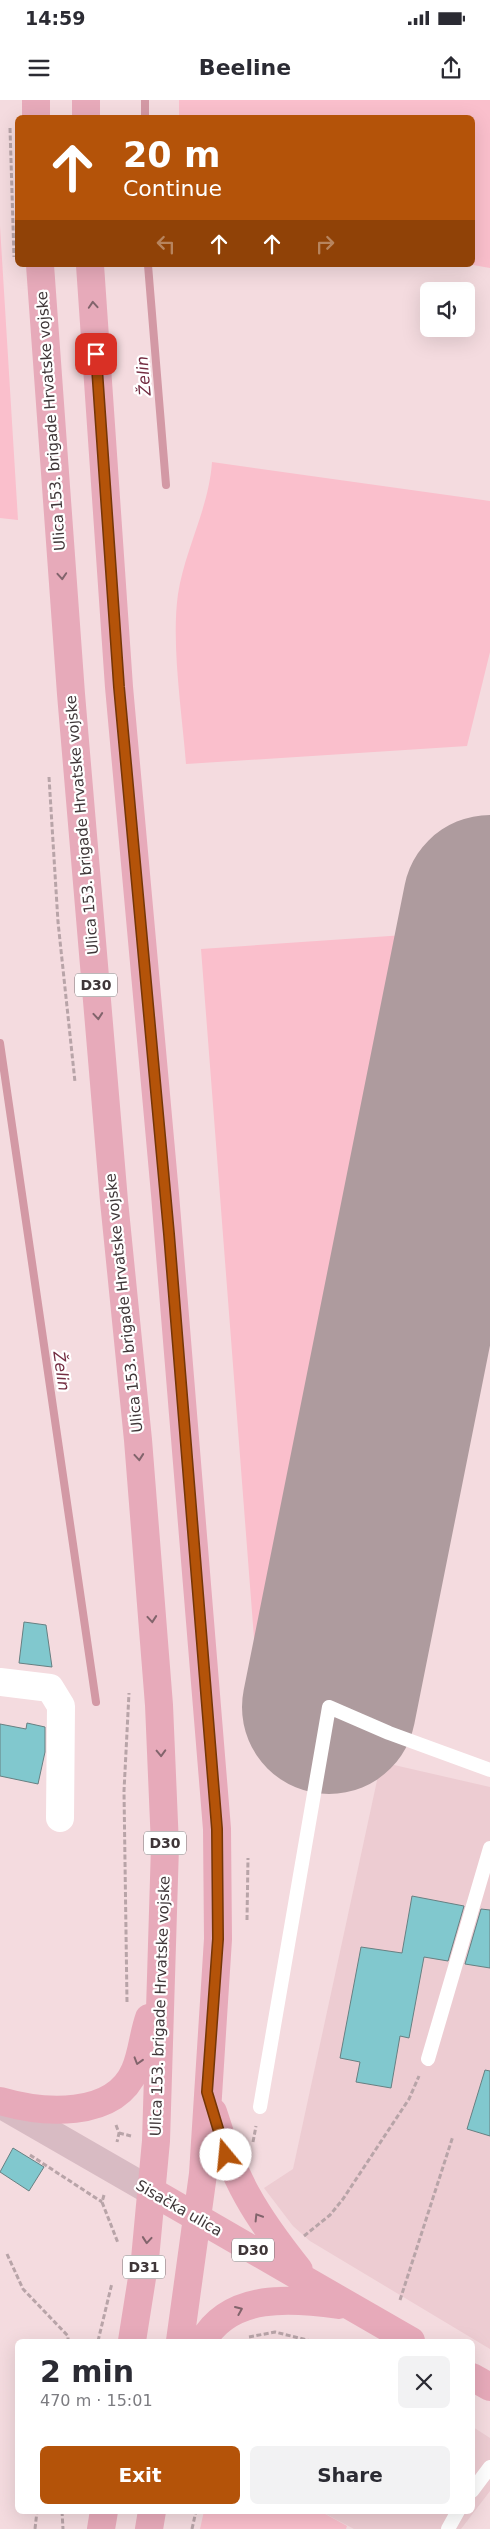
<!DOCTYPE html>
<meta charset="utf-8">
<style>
body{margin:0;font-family:"DejaVu Sans",sans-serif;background:#f2f2f3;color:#2b2b33;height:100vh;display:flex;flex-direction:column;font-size:19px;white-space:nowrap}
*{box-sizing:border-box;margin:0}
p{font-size:16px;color:#7c7c81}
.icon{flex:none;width:28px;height:28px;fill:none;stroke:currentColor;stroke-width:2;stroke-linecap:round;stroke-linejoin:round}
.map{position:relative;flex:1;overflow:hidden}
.drawer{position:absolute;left:15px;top:2239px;width:460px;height:175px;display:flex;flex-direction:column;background:#fff;border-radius:8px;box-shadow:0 5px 20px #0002}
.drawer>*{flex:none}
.hud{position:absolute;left:15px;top:15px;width:460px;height:152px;border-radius:8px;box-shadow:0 5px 20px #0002;background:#b45309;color:#fff;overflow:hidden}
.tools{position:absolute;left:420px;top:182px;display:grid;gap:10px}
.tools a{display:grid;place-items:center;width:55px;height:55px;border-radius:8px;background:#fff;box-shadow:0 5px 20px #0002;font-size:25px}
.pin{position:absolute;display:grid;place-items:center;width:42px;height:42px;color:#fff;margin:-21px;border-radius:10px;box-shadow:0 2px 8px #0006}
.me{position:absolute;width:55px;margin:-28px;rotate:343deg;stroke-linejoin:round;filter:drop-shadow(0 0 4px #0008)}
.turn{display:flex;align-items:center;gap:18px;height:105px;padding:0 25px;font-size:22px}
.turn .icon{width:65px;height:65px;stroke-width:2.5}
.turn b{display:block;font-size:35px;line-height:42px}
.lanes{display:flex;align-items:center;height:48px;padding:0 25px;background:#0003;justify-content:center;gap:25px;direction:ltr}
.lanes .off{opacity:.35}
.round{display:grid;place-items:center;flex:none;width:52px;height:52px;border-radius:8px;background:#f2f2f3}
.head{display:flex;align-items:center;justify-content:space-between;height:85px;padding:0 25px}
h1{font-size:30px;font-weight:700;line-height:38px}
.action{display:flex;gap:10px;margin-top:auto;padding:10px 25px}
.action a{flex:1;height:58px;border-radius:8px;background:#b45309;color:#fff;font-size:20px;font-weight:700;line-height:58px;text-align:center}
.action a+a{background:#f2f2f3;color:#2b2b33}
.status{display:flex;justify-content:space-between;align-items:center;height:35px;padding:0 25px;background:#fff;direction:ltr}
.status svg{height:14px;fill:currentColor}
header{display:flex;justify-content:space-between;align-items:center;height:65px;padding:0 25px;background:#fff;font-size:22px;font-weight:700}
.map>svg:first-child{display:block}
.built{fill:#edccd2}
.green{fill:#fabfcc}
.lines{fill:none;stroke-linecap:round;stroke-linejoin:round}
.stream{stroke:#d399a5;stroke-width:8}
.runway{stroke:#ae9b9e;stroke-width:174}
.building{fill:#81c8ce;stroke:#678082}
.path{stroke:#b8a4a8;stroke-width:3;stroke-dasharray:5 2.5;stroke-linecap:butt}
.lane{stroke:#fff;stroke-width:14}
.street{stroke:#fff;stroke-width:28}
.secondary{stroke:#d8bbc3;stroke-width:28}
.primary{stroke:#e7aaba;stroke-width:28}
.oneway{stroke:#82646c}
.route-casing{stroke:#753606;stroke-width:12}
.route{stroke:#b45309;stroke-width:9}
.labels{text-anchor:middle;stroke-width:4.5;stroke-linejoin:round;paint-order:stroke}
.shield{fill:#fff;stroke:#797274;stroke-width:1}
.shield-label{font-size:14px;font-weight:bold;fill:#3f3638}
.street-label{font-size:15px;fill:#3f3638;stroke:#fff}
.water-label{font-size:16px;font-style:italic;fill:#732c41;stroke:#fff}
</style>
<div class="status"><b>14:59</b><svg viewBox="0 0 49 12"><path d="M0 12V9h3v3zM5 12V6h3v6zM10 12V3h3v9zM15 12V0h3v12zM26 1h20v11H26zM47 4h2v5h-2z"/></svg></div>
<header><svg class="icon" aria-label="menu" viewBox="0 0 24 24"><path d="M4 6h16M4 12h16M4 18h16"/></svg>Beeline<svg class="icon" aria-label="share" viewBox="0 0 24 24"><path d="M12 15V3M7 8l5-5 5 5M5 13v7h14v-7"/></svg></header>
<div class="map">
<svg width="490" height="2429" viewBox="0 0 490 2429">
<rect width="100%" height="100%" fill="#f4dbdf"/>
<path class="built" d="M381,1662L490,1687V2249L310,2141L293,2126L264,2088L293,2069Z
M473,2327L490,2338V2391L461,2429H354L320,2411H472Z"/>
<path class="green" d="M179,0H490V168L473,165L472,18L179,17Z
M0,126L18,420L0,418Z
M212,362L490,401V552L467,646L186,664C182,612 171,544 178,494C185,449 209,408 212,362Z
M434,833L301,1615L299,1634C280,1627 270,1621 259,1603L201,849Z
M204,2411H320L347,2426L346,2429H200Z"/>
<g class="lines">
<path class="stream" d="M145,18V0
M148,165L166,385
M0,943L96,1602"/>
<path class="runway" d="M329,1607L490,802"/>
</g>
<path class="building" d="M24,1522L46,1525L52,1567L19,1563Z
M27,1623L45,1627V1652L38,1684L0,1676V1624L26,1629Z
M412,1796L464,1806L448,1861L424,1857L409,1938L400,1936L391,1988L356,1982L360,1962L340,1958L361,1847L402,1853Z
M481,1809L490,1810V1868L465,1864Z
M485,1970L490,1971V2036L467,2029Z
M13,2048L44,2067L29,2091L0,2072Z"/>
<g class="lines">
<path class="path" d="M10,28L14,157
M49,677L58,822L75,982
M247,1820L248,1758
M127,1902L124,1691L129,1593
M116,2025L119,2033L117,2042
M119,2033L131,2036
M253,2042L256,2026
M30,2055L102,2102
M104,2095L102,2102L118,2143
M304,2136L330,2115L343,2099L409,1999L419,1976
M7,2154L23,2189L68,2236V2241
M400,2200L453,2036
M249,2237L275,2232L311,2241
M98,2241L112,2183
M62,2411L63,2429
M35,2429L37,2411
M192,2429L196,2411"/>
<path class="lane" d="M428,1959L490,1748
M260,2007L329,1607L389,1633L490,1670
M472,2391L490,2367
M448,2429L458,2411"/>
<path class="street" d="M0,1582L50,1588L61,1606L60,1718"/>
<path class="secondary" d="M0,2004L151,2091"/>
<path class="primary" d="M36,18V0
M86,18V0
M40,165L71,594L114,1101L138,1340L159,1605L165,1746L156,2041L145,2159L132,2241
M90,165L119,587L165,1094L217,1729L218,1839L203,2074L180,2241
M0,2001C41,2013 114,2020 135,1970C142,1954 143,1935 149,1918
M213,2012C234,2080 255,2115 299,2170
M151,2091L411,2241
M203,2241C230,2193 292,2198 339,2205
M472,2277L490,2287
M101,2429L104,2411
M149,2429L152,2411"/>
</g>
<defs><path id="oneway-chevron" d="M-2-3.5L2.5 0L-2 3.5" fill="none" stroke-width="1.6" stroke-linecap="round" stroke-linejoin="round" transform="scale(1.25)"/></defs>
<g class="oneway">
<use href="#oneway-chevron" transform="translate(93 205) rotate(-94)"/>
<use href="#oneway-chevron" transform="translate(62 476) rotate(86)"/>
<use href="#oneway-chevron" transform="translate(98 916) rotate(85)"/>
<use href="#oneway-chevron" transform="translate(139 1357) rotate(85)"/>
<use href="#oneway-chevron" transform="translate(152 1519) rotate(85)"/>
<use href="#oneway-chevron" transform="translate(161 1653) rotate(88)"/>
<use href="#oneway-chevron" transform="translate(138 1961) rotate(107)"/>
<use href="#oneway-chevron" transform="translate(258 2117) rotate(-122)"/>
<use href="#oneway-chevron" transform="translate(147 2140) rotate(95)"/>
<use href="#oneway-chevron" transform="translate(239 2210) rotate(-23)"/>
</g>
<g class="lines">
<g class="route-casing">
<path id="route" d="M96,254L119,587L169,1134L217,1729L218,1839L207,1992L226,2055"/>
</g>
<use href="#route" class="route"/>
</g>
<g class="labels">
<g class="shield">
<rect x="75" y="873.5" width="42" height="23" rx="4"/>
<rect x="144" y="1731.5" width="42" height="23" rx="4"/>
<rect x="232" y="2138.5" width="42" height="23" rx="4"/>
<rect x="123" y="2155.5" width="42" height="23" rx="4"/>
</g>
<g class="shield-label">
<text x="96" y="890">D30</text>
<text x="165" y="1748">D30</text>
<text x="253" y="2155">D30</text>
<text x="144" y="2172">D31</text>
</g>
<g class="street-label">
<text transform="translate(51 321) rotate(-94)" y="5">Ulica 153. brigade Hrvatske vojske</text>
<text transform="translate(82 725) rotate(-95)" y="5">Ulica 153. brigade Hrvatske vojske</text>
<text transform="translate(124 1203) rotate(-96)" y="5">Ulica 153. brigade Hrvatske vojske</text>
<text transform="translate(160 1906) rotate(-88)" y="5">Ulica 153. brigade Hrvatske vojske</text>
<text transform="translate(179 2108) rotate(30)" y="5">Sisačka ulica</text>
</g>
<g class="water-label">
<text transform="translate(143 276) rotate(-95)" y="6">Želin</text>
<text transform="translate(62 1271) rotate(82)" y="6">Želin</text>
</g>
</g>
</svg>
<div class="tools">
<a><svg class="icon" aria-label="sound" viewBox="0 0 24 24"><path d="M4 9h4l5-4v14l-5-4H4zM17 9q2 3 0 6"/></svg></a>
</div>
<div class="pin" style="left:96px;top:254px;background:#d93025"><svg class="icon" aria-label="arrive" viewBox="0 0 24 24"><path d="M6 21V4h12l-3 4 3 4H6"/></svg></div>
<svg class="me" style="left:226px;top:2055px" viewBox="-20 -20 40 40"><circle r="19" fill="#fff"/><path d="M0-13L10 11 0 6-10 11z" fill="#b45309"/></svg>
<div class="hud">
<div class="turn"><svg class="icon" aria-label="ahead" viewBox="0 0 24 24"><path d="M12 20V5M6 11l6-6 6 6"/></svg><div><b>20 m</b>Continue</div></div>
<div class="lanes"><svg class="icon off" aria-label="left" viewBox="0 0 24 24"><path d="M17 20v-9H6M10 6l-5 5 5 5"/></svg><svg class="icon" aria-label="ahead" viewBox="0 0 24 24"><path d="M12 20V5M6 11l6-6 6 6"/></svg><svg class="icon" aria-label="ahead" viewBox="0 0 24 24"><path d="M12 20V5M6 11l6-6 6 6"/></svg><svg class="icon off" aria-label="right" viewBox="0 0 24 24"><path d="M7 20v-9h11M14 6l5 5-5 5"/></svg></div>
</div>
<section class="drawer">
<div class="head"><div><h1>2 min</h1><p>470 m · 15:01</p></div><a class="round"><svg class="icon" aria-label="close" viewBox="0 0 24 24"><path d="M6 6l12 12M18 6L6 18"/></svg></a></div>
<div class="action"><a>Exit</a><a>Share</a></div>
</section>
</div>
